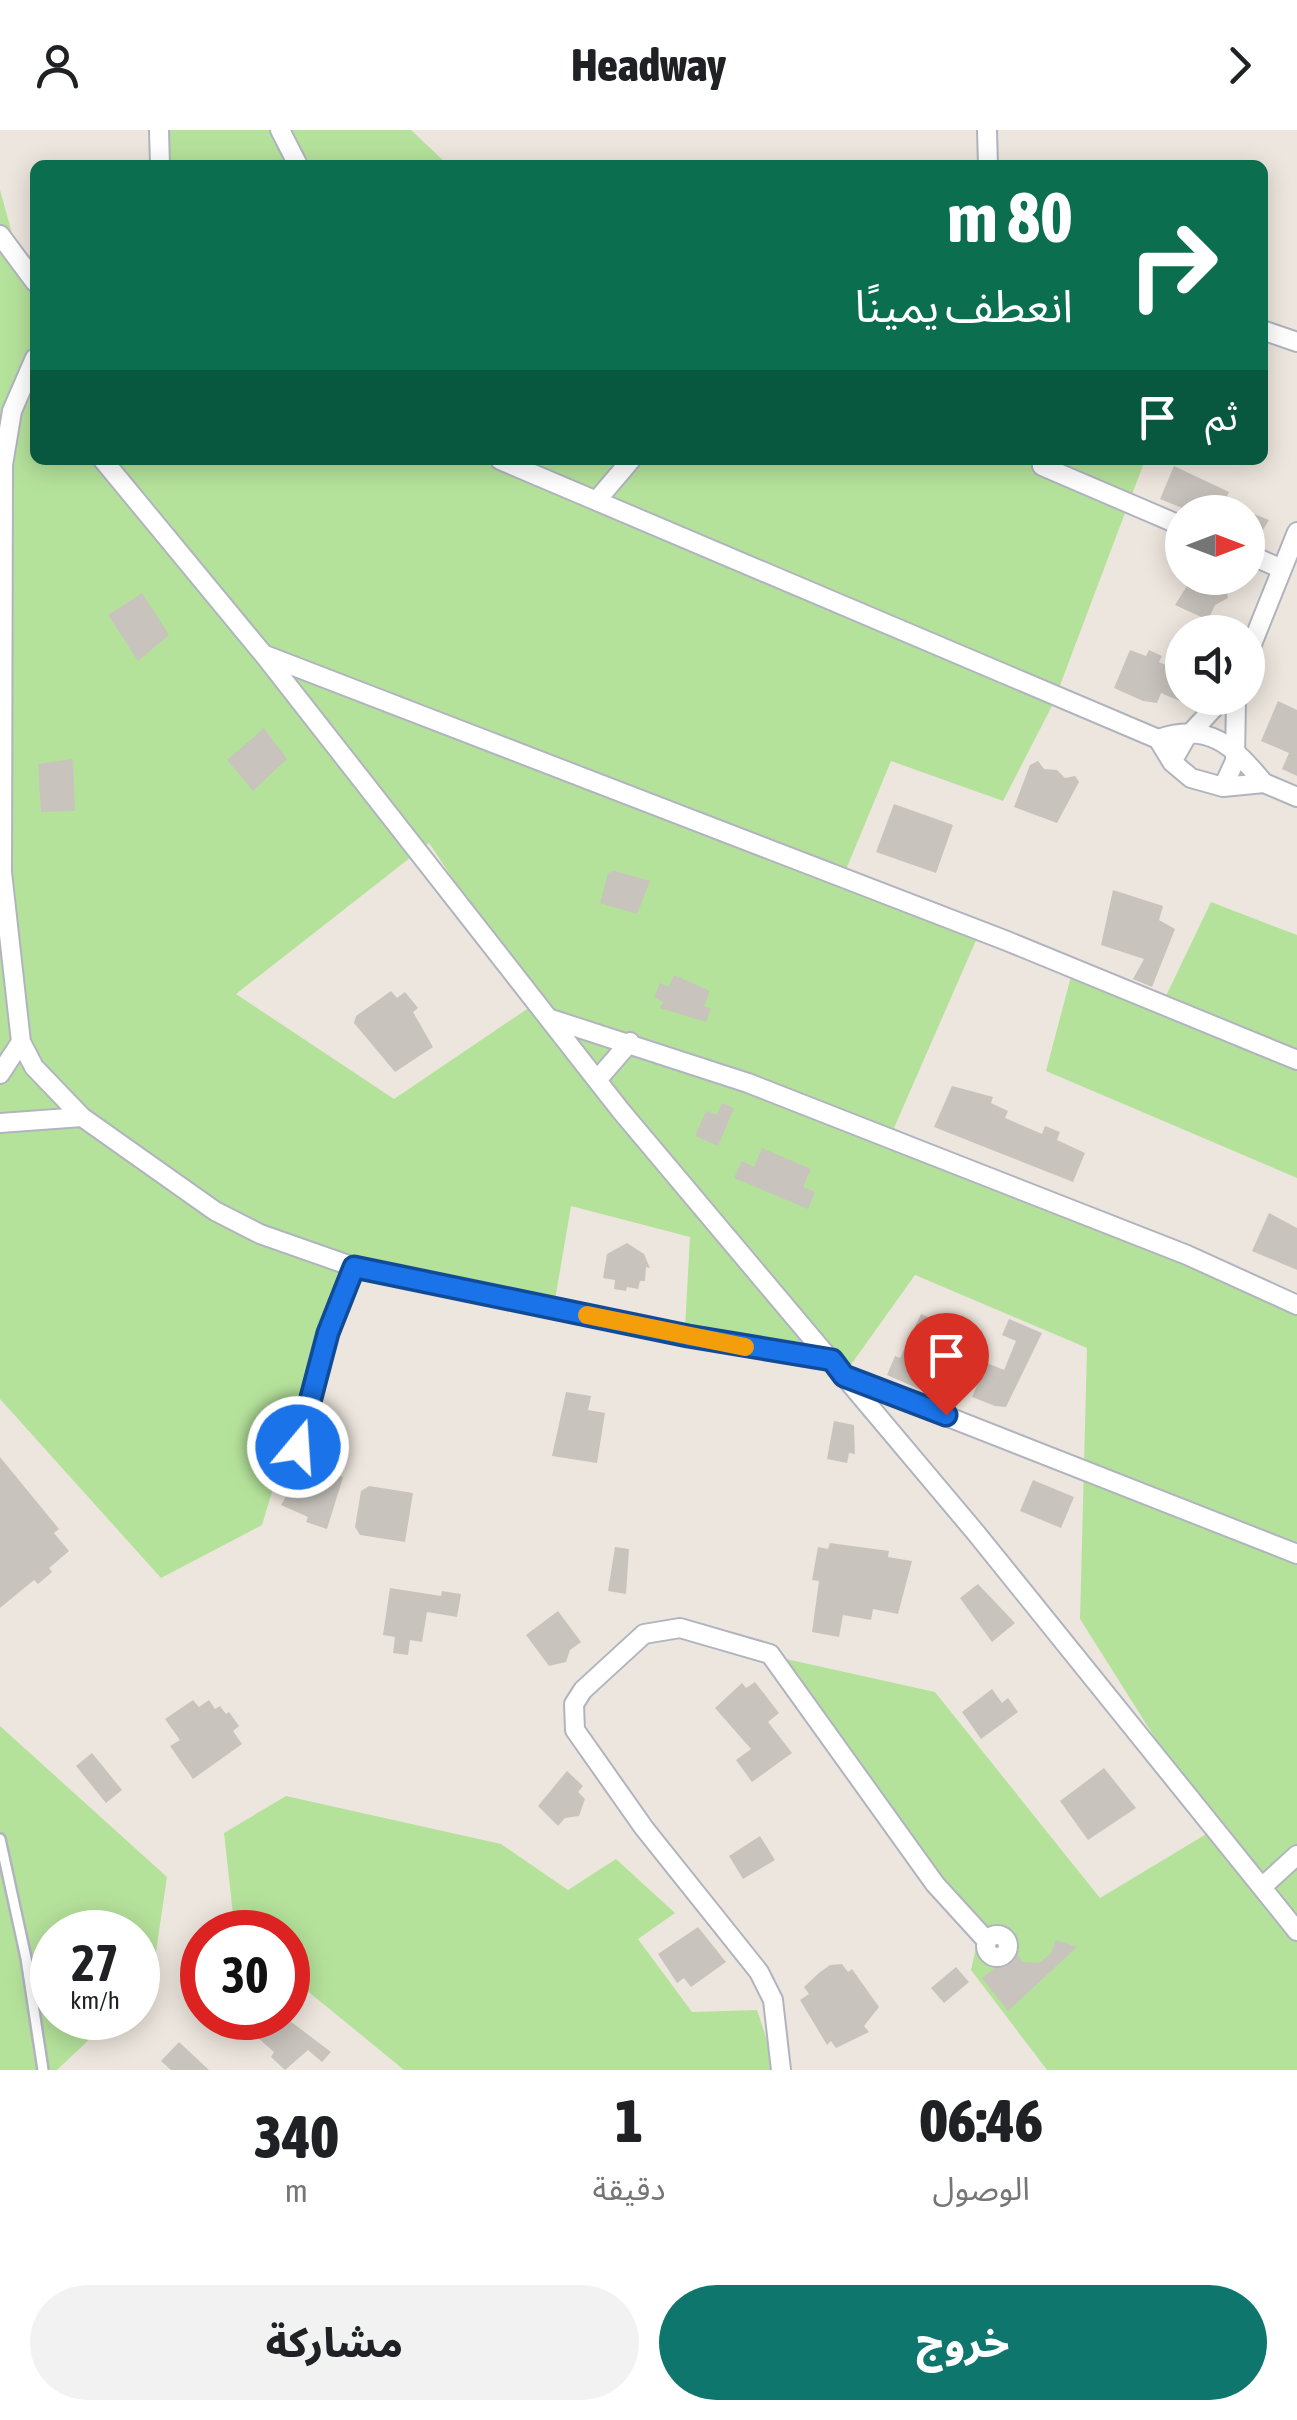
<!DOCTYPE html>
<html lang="ar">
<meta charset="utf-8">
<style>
body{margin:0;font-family:"Asap Condensed","Noto Sans Arabic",sans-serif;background:#f2f2f2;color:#202124;direction:rtl;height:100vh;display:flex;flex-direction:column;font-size:38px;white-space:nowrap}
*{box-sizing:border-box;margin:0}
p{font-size:32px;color:#757577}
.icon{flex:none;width:55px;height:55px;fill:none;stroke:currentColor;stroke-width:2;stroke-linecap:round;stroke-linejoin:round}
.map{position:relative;height:1940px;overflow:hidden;direction:ltr}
.side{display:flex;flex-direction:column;background:#fff;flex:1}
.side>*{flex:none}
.top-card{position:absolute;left:30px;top:30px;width:1238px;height:305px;border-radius:15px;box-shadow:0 5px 25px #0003;direction:rtl;background:#0b6e4f;color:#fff;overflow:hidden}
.needle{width:65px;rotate:90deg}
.fabs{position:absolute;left:1165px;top:365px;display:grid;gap:20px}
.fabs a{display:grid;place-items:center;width:100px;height:100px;border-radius:50%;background:#fff;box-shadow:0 5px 25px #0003;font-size:50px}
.speed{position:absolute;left:30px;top:1780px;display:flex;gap:20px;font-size:50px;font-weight:700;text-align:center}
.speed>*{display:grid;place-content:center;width:130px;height:130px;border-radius:50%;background:#fff;box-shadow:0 5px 25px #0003;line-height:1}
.speed small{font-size:25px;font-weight:400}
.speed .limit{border:15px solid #d22;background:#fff;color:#111}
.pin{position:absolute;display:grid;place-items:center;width:85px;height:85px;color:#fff;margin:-102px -42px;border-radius:50% 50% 50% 0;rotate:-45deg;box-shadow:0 0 10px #0007}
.pin .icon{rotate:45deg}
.me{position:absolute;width:110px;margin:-55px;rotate:18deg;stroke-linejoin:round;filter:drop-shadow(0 0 8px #0008)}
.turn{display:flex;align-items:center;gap:35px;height:210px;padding:0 30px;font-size:45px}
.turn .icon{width:130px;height:130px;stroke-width:2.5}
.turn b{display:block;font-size:70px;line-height:85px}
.then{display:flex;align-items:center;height:95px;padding:0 30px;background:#0003;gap:20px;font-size:38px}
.eta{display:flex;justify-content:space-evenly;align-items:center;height:170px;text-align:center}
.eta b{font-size:60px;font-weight:800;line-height:70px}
.primary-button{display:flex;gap:20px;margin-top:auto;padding:20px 30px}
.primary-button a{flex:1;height:115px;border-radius:60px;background:#0f766e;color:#fff;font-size:40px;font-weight:800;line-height:115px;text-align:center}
.primary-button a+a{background:#f2f2f2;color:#202124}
header{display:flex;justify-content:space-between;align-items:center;height:130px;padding:0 30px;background:#fff;font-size:45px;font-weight:800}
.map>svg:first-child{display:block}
.green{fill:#b5e29b;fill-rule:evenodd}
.building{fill:#c8c3bd}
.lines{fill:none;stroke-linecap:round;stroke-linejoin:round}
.service-casing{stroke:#b1b4bf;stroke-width:14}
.minor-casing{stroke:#b1b4bf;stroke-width:22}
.service{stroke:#fff;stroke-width:9}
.minor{stroke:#fff;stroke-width:18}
.route-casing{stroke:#114b97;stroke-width:25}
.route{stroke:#1a73e8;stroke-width:18}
.slow{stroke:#f59e0b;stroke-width:18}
</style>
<header><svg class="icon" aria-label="forward" viewBox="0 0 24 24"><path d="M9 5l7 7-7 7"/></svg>Headway<svg class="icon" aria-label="person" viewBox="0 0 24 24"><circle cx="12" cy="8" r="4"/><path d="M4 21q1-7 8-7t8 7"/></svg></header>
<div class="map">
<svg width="1297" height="1940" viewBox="0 0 1297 1940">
<rect width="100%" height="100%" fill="#ede6de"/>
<path class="green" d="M153,0H411L448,35H158Z
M0,60L17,121L35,127V330H1145L1053,574L1003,671L891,631L843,747L981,799L894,998L1297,1179V1940H1047L971,1840L977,1813L786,1529L935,1562L1100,1768L1213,1700L1080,1489L1087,1218L915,1145L850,1236L685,1198L690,1107L571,1076L554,1176L341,1133L262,1395L161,1448L0,1269ZM429,713L536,873L394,969L236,864Z
M1211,772L1297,805V1048L1046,941L1074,835L1164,870Z
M0,1596L167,1747L152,1849L138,1863V1802H52V1888H112L57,1940H0Z
M286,1666L501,1714L568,1760L616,1729L675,1783L638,1809L692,1882L757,1880L777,1940H404L288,1845V1802H235L224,1703Z"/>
<path class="building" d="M1174,336L1229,362L1224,372L1269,390L1255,413L1248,412V382H1192L1160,369Z
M1192,448L1225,452L1228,468L1215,475L1208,490L1175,475Z
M142,463L169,505L138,531L108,485Z
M1130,520L1146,526L1149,520L1162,526L1159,532L1172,538L1169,545L1182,551V572L1161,563L1157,573L1143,571L1114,558Z
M1278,571L1297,580V646L1282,639L1289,623L1261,611Z
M264,598L287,629L253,661L227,630Z
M73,629L75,681L41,682L38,634Z
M1038,631L1044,639L1057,640L1065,648L1075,646L1079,652L1057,693L1014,677L1030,635Z
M894,674L953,695L936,743L876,722Z
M615,741L650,751L637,784L600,773L608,743Z
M1113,760L1163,776L1159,790L1175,799L1152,857L1133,849L1144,829L1101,815Z
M674,845L710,861L704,876L711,879L706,892L660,878L663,872L654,867L660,853L669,857Z
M391,861L397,868L405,862L418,878L413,882L433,917L395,942L354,893L356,886Z
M952,956L993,967L991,973L1008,981L1005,988L1042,1004L1045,996L1060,1002L1057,1010L1085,1023L1073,1052L934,997Z
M722,973L734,978L718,1016L695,1006L706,981L717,985Z
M762,1018L811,1039L803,1057L815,1062L808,1079L734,1048L742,1031L754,1037Z
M1269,1083L1297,1098V1140L1252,1121Z
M627,1113L644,1124L650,1138L646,1137L645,1151H640L638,1159L627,1157L626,1161L614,1159L615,1150L603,1148L607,1124Z
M921,1184L933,1189L940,1200L959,1199L966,1207L937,1267L887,1245L895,1226L900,1228Z
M1009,1189L1042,1203L1006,1277L995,1276L972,1267L987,1233L1004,1240L1016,1211L1002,1205Z
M566,1262L591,1266L588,1280L605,1283L597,1333L552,1326Z
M834,1291L854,1295L855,1324L849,1323L847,1333L827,1329Z
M0,1327L59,1399L54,1403L69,1421L49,1438L52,1442L38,1454L34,1450L0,1478Z
M301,1334L343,1347L327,1399L306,1392L308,1387L281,1375L295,1351L292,1339Z
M1033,1350L1074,1367L1061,1398L1020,1381Z
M369,1356L413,1363L405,1412L360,1405L355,1397L361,1361Z
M830,1413L889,1421L888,1427L912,1431L898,1484L873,1479L871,1490L843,1485L839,1507L812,1502L819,1451L812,1450L818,1417L828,1419Z
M615,1417L629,1419L626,1464L608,1461Z
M978,1454L1015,1493L992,1512L960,1468Z
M390,1458L441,1466L442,1461L461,1464L457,1487L427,1482L422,1512L410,1510L408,1525L393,1523L395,1507L383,1505Z
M558,1481L581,1512L570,1520L566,1532L549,1536L526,1505Z
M755,1552L779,1583L768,1592L792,1623L752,1652L736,1630L751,1619L715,1578L742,1553L746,1558Z
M992,1559L1002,1573L1008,1568L1018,1582L981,1609L962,1582Z
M193,1570L199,1577L209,1570L215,1579L220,1576L226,1584L229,1582L239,1596L233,1601L242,1614L193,1649L170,1616L180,1610L165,1589Z
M92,1623L122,1660L106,1673L76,1636Z
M1104,1638L1136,1678L1088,1710L1060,1671Z
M567,1641L583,1656L578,1662L585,1669L579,1686L565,1688L558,1696L538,1676Z
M760,1706L775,1730L743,1749L729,1726Z
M698,1797L726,1832L691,1857L684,1848L677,1853L658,1824Z
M1056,1810L1077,1817L1008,1881L982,1848L1015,1821L1023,1832L1039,1833L1051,1823Z
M842,1834L848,1842L852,1839L879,1877L864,1896L869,1902L836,1918L831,1911L827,1915L800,1870L809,1864L804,1857L819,1843L830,1835Z
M956,1837L969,1852L944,1873L931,1858Z
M264,1888H286L331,1922L322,1932L308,1920L285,1940L271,1927L274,1922L251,1902Z
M179,1912L209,1940H171L161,1931Z"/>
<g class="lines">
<g class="service-casing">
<path id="service" d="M0,1709L26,1828L43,1940"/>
</g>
<g class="minor-casing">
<path id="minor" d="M159,0L160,35
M280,0L298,35
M987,0L988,35
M0,105L35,152
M1262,200L1297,212
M103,330L264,525L621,981L976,1403L1297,1801
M500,330L1158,609L1172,632L1191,648L1223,657L1264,653L1297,667
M1042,336L1182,396
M597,370L631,330
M1248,424L1282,439
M1248,524L1297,402
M265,525L1007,811L1297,930
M1158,609C1209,591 1233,616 1264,653
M1172,632L1185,609L1223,568
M1223,657L1235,631L1236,568
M551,889L748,953L1187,1125L1297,1175
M21,912L34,937L82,987
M0,944L21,912L2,742L3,335L12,281L35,228
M597,950L630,912
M0,993L82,987L215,1081L260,1104L354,1137L688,1206L832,1230
M849,1248L1297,1424
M297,1317L328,1203L354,1137
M1262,1757L1297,1725
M986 1816a11 11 0 1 1 22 0a11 11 0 1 1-22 0Z
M781,1940L773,1870L759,1842L644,1698L575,1600L574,1574L583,1560L644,1504L680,1498L770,1524L935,1754L987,1811"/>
</g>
<use href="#service" class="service"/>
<use href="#minor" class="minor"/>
</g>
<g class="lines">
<g class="route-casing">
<path id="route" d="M298,1317L328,1203L354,1137L688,1206L832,1230L844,1246L946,1285"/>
</g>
<use href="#route" class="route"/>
<path class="slow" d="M587,1185L745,1217"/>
</g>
</svg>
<div class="fabs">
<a><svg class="needle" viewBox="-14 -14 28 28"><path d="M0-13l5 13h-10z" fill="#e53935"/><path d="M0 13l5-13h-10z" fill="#757577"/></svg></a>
<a><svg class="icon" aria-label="sound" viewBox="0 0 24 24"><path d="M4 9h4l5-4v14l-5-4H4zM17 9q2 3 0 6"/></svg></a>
</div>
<div class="speed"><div>27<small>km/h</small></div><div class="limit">30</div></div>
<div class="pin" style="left:946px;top:1285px;background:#d93025"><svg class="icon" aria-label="arrive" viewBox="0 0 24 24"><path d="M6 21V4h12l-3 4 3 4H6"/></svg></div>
<svg class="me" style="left:298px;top:1317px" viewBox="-20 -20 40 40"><circle r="17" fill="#1a73e8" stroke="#fff" stroke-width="3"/><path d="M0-11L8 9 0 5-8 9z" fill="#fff"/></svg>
<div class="top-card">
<div class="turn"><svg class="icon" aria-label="right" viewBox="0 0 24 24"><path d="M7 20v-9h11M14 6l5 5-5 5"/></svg><div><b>80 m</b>انعطف يمينًا</div></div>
<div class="then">ثم<svg class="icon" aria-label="arrive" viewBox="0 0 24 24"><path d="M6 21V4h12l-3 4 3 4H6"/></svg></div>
</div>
</div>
<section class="side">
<div class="eta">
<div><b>06:46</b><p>الوصول</p></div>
<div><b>1</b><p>دقيقة</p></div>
<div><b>340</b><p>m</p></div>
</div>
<div class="primary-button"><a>خروج</a><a>مشاركة</a></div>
</section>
